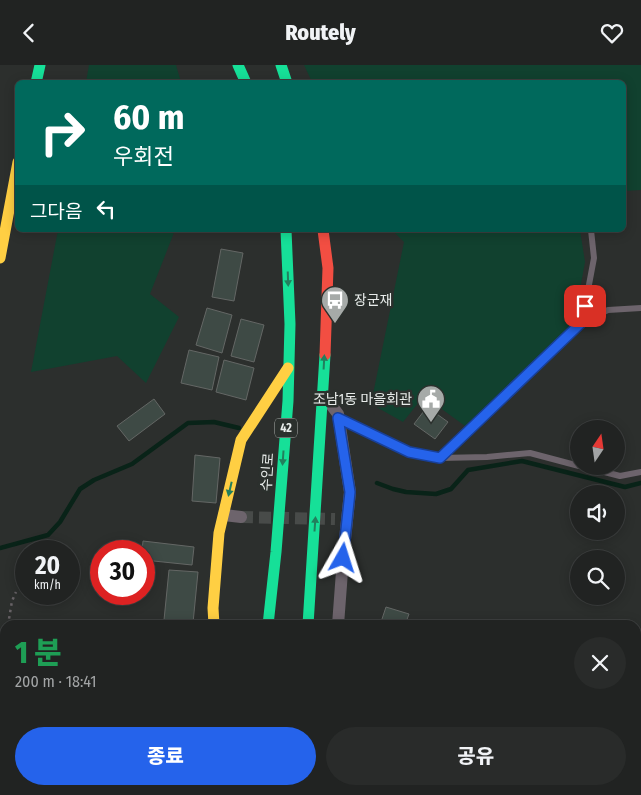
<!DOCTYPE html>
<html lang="ko">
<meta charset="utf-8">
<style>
body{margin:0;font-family:"Fira Sans Condensed","Noto Sans KR",sans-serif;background:#292b2a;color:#f1f3f6;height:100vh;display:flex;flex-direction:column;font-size:19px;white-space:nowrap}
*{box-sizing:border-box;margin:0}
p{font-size:16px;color:#a2a4a5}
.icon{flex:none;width:28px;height:28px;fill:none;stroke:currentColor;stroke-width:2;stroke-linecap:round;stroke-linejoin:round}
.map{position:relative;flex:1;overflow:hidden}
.panel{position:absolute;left:0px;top:555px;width:641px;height:175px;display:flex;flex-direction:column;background:#212322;border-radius:15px 15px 0 0;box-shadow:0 2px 12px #0003,0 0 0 1px #3e4040}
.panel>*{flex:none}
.guide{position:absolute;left:15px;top:15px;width:611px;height:152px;border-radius:8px;box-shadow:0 2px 12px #0003,0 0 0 1px #3e4040;background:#00695c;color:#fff;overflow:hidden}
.needle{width:32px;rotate:13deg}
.tools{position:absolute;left:570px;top:355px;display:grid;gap:10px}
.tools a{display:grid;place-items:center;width:55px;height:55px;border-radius:50%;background:#212322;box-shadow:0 2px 12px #0003,0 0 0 1px #3e4040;font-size:25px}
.speed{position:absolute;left:15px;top:475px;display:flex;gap:10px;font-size:25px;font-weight:700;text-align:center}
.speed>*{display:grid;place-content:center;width:65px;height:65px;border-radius:50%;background:#212322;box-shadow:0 2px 12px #0003,0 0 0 1px #3e4040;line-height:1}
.speed small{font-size:12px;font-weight:400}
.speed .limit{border:8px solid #d22;background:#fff;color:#111}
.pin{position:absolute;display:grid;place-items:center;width:42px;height:42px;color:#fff;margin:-21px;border-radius:10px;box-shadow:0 2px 8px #0006}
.me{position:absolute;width:55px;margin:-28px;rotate:6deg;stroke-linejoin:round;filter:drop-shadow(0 0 4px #0008)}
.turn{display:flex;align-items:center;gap:18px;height:105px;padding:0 15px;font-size:22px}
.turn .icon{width:65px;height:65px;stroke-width:2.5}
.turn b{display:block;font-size:35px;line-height:42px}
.then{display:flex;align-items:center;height:48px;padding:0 15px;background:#0003;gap:10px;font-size:19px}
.round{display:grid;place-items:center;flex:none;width:52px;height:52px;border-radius:26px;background:#292b2a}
.head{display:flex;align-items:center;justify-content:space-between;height:85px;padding:0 15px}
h1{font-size:30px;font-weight:800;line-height:38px;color:#1e9e55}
.primary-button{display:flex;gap:10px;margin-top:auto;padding:10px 15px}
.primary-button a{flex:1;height:58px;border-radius:30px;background:#2563eb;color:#fff;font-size:20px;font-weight:800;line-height:58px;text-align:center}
.primary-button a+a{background:#292b2a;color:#f1f3f6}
header{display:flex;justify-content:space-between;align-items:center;height:65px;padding:0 15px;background:#212322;font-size:22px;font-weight:800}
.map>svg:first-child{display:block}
.green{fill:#11412f}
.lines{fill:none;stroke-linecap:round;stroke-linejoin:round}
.stream{stroke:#092318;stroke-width:4.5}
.building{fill:#3e4a45;stroke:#646765}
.street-tunnel{stroke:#484b49;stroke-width:12;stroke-dasharray:12 6;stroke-linecap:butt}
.path{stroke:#676266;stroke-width:2.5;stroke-dasharray:2.5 4;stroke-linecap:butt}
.lane{stroke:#6d646c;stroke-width:6}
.street{stroke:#6d646c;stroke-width:12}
.fast{stroke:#16e098;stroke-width:11}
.slow{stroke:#ffcf43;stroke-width:11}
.jam{stroke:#f24e42;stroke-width:11}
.oneway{fill:#227f5d}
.route-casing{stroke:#184099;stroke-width:12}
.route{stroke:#2563eb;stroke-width:9}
.labels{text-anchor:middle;stroke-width:5;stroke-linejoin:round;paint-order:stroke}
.shield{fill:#2b302d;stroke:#afb4b1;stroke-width:1}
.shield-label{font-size:12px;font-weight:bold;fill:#e8ecea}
.poi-label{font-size:14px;fill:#e8ecea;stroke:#2b302d;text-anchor:start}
.street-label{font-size:14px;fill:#e8ecea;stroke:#2b302d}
</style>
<header><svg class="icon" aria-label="back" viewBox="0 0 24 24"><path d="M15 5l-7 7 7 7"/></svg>Routely<svg class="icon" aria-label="heart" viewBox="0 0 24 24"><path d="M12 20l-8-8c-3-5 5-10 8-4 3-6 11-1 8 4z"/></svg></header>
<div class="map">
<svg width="641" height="730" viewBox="0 0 641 730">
<rect width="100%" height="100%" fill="#2c2f2d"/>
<path class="green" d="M89,0H176L181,17H86Z
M304,0H641V125L624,126V18L312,17Z
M58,165H175L150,229L179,252L146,318L117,291L31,307Z
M392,165H580L585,197L574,257L465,361L424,331L403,357L371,339L404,177Z
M350,725H633L641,729V730H349Z"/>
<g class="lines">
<path class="stream" d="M377,418L393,424L406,427L436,429L451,424L468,405L522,396L625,422L641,418
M0,483L48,470L60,457L80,424L94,415L132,399L188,358L214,357L239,363
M192,725L211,728"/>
</g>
<path class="building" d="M221,184L243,188L234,236L212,232Z
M207,243L232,250L222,288L196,280Z
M241,254L264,260L254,297L231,291Z
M189,285L219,292L212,325L181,318Z
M224,295L254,303L246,335L216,327Z
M154,334L165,349L129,376L117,361Z
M427,342L448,357L435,374L414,359Z
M195,390L220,393L216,438L192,436Z
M143,476L194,482L192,500L144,495V486H142Z
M169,505L198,507L193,558L164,555Z
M386,542L409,549L405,560H380Z
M638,590L641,591V637L636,636V597Z
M66,725H95L92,730H76Z"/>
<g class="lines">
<path class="street-tunnel" d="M241,452L335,454"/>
<path class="path" d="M8,560L12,536L16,527
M0,622L5,583"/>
<path class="lane" d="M582,257L594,193L591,165
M339,353L409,387L440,393L487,392L530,388L579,401
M440,393L582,257L608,245L641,243
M581,401L620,411L641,407
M636,668H641"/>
<path class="street" d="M323,329L338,349L350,427L343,493L338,560
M224,450L241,452
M0,635L5,638"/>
<path class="fast" d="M238,0L246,18
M281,0L287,18
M36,18L40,0
M268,560L276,487L288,336L290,259L286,165
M308,560L325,290"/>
<path class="slow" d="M0,193L18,97
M214,560L213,543L219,468L241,375L288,303
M262,725L263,730
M301,725V730"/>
<path class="jam" d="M323,165L328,203L325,290"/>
</g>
<defs><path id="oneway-solid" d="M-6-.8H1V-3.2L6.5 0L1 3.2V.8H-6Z" transform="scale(1.25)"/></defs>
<g class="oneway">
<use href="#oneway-solid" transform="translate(288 214) rotate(88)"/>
<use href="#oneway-solid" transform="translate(324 297) rotate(-87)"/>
<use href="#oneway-solid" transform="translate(283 393) rotate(94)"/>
<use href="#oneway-solid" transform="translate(230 424) rotate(103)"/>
<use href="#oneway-solid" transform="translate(315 459) rotate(-86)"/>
</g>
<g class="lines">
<g class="route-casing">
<path id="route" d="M343,493L350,427L338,353L409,387L440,393L582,257L585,241"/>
</g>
<use href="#route" class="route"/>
</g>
<defs>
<g id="bus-pin" transform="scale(1.4375)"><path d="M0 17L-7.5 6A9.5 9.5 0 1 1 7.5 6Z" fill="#a6aaa8" stroke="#2b302d"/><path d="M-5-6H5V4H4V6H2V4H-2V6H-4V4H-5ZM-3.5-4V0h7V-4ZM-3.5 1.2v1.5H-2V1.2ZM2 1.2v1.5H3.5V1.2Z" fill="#fff"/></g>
<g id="civic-pin" transform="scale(1.4375)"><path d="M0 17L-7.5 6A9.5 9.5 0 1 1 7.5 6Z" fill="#a6aaa8" stroke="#2b302d"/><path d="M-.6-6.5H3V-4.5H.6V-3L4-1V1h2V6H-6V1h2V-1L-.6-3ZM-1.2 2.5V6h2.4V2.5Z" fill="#fff"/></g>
</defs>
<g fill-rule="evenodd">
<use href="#bus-pin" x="335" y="235"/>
<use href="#civic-pin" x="431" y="334"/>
</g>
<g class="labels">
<rect class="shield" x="275" y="353.5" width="22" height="19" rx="4"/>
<g class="shield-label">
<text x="286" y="367">42</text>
</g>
<g class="poi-label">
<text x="354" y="240">장군재</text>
<text x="412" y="339" text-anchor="end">조남1동 마을회관</text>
</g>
<g class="street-label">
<text transform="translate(267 407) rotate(-86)" y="5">수인로</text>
</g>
</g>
</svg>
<div class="tools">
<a><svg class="needle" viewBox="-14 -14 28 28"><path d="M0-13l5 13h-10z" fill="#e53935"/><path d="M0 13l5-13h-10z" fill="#a2a4a5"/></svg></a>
<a><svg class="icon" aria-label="sound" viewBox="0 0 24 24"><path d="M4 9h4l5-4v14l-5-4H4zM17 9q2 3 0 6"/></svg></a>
<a><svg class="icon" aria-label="search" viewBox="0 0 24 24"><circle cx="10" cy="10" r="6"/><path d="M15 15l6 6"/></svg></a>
</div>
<div class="speed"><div>20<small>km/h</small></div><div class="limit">30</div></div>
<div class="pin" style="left:585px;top:241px;background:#d93025"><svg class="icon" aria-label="arrive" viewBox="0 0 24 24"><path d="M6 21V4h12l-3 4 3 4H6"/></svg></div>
<svg class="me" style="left:343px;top:493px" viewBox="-20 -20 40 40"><path d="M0-17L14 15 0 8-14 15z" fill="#2563eb" stroke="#fff" stroke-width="4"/></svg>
<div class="guide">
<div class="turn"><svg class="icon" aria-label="right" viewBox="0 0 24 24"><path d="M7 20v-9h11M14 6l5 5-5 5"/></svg><div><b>60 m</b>우회전</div></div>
<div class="then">그다음<svg class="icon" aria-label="left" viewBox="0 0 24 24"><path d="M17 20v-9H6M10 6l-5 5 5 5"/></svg></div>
</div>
<section class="panel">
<div class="head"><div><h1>1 분</h1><p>200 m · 18:41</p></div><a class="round"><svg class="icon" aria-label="close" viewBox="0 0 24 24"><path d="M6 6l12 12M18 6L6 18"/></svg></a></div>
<div class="primary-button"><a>종료</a><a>공유</a></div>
</section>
</div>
